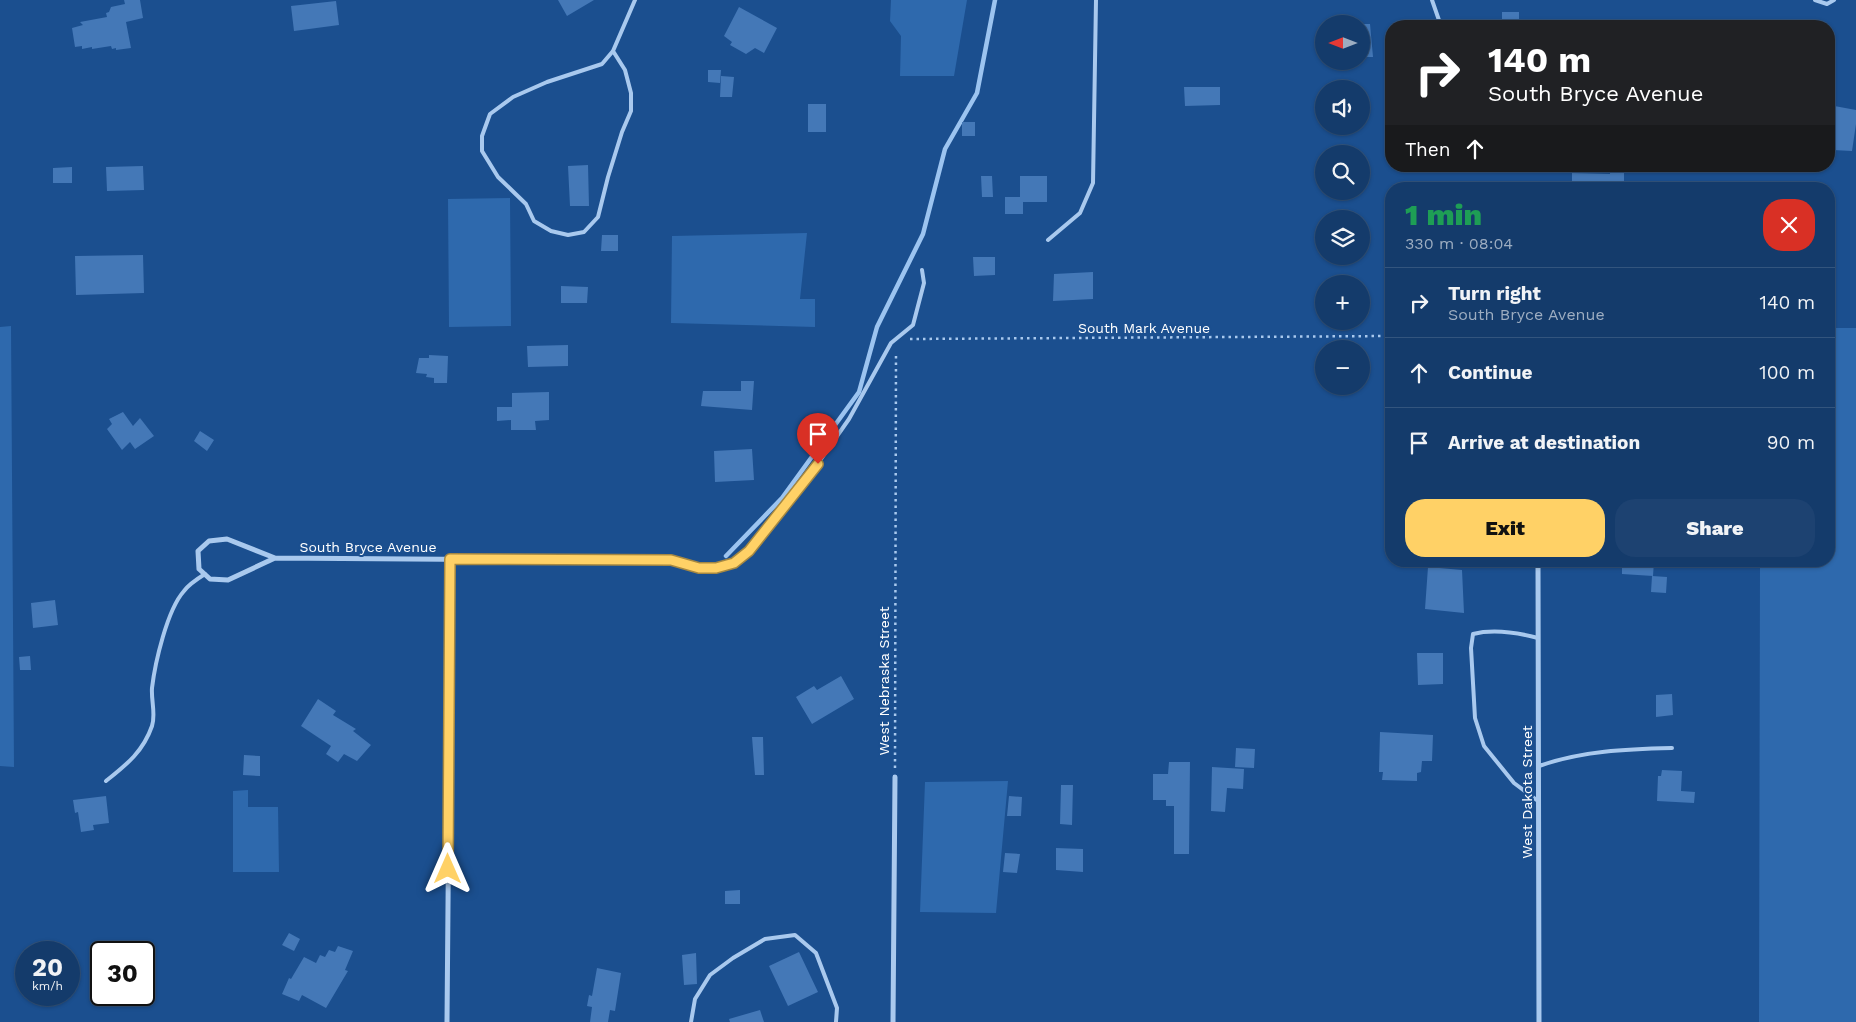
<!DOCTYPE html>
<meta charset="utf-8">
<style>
body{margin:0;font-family:"Work Sans",sans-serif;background:#1d4271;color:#f1f3f6;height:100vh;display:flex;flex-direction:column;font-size:19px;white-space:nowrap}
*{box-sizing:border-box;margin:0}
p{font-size:16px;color:#9dadc1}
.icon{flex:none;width:28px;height:28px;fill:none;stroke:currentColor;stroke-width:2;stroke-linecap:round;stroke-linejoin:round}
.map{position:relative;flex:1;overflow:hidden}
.sheet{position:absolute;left:1385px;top:182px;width:450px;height:385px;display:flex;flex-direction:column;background:#143b6b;border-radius:20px;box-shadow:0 1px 4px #0004,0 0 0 1px #33557e}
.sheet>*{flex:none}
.hud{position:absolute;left:1385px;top:20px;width:450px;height:152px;border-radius:20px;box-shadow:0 1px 4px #0004,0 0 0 1px #33557e;background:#202124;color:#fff;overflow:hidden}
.needle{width:32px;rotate:270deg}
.controls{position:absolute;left:1315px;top:15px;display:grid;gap:10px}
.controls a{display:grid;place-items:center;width:55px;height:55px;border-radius:50%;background:#143b6b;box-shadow:0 1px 4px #0004,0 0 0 1px #33557e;font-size:25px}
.speed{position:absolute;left:15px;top:941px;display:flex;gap:10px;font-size:25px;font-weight:700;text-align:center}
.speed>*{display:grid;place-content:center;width:65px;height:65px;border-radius:50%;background:#143b6b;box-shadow:0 1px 4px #0004,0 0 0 1px #33557e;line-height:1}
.speed small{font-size:12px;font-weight:400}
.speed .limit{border:2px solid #111;border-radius:8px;background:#fff;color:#111}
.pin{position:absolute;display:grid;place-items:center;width:42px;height:42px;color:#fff;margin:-51px -21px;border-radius:50% 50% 50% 0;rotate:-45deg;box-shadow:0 0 5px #0007}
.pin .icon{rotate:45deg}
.me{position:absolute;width:55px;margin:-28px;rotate:0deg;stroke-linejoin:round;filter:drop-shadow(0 0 4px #0008)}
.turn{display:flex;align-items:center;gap:18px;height:105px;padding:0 20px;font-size:22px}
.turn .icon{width:65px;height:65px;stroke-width:2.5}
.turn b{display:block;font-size:35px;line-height:42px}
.then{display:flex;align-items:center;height:48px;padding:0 20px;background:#0003;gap:10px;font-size:19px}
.round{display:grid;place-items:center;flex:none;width:52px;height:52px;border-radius:20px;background:#1d4271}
.summary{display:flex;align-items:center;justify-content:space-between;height:85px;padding:0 20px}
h1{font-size:30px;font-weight:800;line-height:38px;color:#1e9e55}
.primary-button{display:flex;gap:10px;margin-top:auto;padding:10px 20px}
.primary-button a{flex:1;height:58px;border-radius:20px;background:#ffd166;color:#111;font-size:20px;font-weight:800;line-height:58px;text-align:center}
.primary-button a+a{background:#1d4271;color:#f1f3f6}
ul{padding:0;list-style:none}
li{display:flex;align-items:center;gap:15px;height:70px;padding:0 20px;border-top:1px solid #33557e}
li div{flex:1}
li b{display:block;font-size:19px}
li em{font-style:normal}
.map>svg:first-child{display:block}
.green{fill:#2e69ad}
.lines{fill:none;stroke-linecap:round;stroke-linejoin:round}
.stream{stroke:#9cc4f0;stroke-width:4.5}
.building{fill:#4478b7}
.path{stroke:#a9c9ee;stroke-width:2.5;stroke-dasharray:2.5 4;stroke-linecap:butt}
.service{stroke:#a9c9ee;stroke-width:4}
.minor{stroke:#a9c9ee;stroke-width:5}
.route-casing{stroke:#a68842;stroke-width:12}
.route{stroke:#ffd166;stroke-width:9}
.labels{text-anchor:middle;stroke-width:4;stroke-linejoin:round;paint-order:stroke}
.street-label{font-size:14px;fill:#fff;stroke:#1b4f8f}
</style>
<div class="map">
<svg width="1856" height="1022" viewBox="0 0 1856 1022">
<rect width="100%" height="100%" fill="#1b4f8f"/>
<path class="green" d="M891,0H967L954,76H900L901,36L890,21Z
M510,198L511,326L449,327L448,199Z
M807,233L800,299H815V327L671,323L672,236Z
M11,326L14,767L0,766V327Z
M1829,328H1856V1022H1759L1760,561H1829Z
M1008,781L996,913L920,912L925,782Z
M248,790V807H278L279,872H233V791Z"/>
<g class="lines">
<path class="stream" d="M726,556L782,498L859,392L877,327L923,234L945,149L977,93L995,0"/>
</g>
<path class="building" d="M124,0H140L143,18L126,22L131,48L116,50V48L112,49L111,46L92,49V47L82,49V46L75,47L72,28L83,25L80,22L107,17L106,13L109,12L111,7L125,4Z
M558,0H594L567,16Z
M336,1L339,25L294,31L291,6Z
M739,7L777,28L764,53L755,48L746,54L730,45L732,42L724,36Z
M1502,12H1519V26H1502Z
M1361,24H1370L1373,57H1361Z
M708,70H721L720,83L708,82Z
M721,76L734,77L732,97H720Z
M1184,87H1220V105L1185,106Z
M808,104H826V132H808Z
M1829,105L1856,110V124L1852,151L1833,150L1834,144H1829Z
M962,122H975V136H962Z
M588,165L589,206H570L568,166Z
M143,166L144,190L107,191L106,167Z
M72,167V183H53V168Z
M1610,170H1624V187H1614V189H1572V173L1610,174Z
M981,176H992L993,197H982Z
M1020,176H1047V202H1023V214H1005V197H1020Z
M602,235H618V251H601Z
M143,255L144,293L76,295L75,256Z
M973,257H995V275L974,276Z
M1093,272V299L1053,301L1054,274Z
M561,286L588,287L587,303H561Z
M568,345V366L528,367L527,346Z
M429,355L448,356L447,383H434V378L426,377L427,374L416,373L419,358H429Z
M741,381H754L752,410L701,406L703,391H741Z
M549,392V420L535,421L536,430H511V420L497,421V407H512V393Z
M123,412L133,426L140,418L154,436L135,449L130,442L122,450L107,429L112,424L109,419Z
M200,431L214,440L207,451L194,441Z
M752,449L754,480L715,482L714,451Z
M1622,561H1654L1653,576L1622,574Z
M1428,567L1462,570L1464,613L1425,609Z
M1652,576L1667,577L1666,593L1651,592Z
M55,600L58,625L33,628L31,603Z
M1417,653H1443V684L1418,685Z
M30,656L31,670H20L19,657Z
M841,676L854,699L812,724L796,697L814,686L817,690Z
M1672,694L1673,715L1656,717V695Z
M318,699L336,711L333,715L356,729L353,731L371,745L357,761L344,754L338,762L326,754L331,746L301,726Z
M1380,732L1433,735L1432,761H1422L1421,772L1417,773V781L1382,780L1383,772H1379Z
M752,737H763L764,775H755Z
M1236,748L1255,749L1254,768L1235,767Z
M244,755L260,756V776L243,775Z
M1169,762H1190L1189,854H1174V806H1166V800H1153V774H1168Z
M1212,767L1244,769L1243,789L1227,788L1225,812L1211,811Z
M1662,770L1682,771L1681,791L1695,792L1694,803L1657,801L1658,776H1661Z
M1061,785H1073L1072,825L1060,824Z
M106,796L109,823L93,825L94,830L81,832L78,812L75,813L73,800Z
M1009,796L1022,797L1021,816H1007Z
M1056,848L1083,849V872L1056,870Z
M1005,853L1020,854L1017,873L1003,872Z
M740,890V904H725V891Z
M289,933L300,939L294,951L282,945Z
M338,946L353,951L345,970L348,971L326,1008L302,995L299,1001L282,994L289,978L291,979L304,957L316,963L320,955L325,957L329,950L335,952Z
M799,952L818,992L788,1006L769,966Z
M696,953L697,984L684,985L682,955Z
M597,968L621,973L615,1011L610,1010L608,1022H590L592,1007L587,1006L589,995L592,996Z
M760,1010L764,1022H730L729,1019Z"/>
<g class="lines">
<path class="path" d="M910,339L1391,336
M895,768L896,354"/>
<path class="service" d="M1432,0L1441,26
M1815,0L1827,4L1834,0
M613,51L625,70L631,93V111L622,132L608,177L598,217L584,232L568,235L551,231L534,221L526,204L498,177L482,151V136L490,114L513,97L547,82L602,64L613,51L635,0
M1048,240L1080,213L1093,183L1096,0
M671,561L699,568H716L734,563L749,551L807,479L849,419L891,343L913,325L924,283L922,270
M1538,638C1519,633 1493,629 1473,634L1471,648L1475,718L1484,746L1514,783L1538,801
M1539,766C1581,751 1627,749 1672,748
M106,781C126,765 143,752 152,726C156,714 151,701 152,688C155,663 167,610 184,591C189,584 197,579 205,574
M691,1022L695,999L710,975L733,958L765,939L795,935L816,953L837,1008L836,1022"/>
<path class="minor" d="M275,558L228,580L210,579L199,569L198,551L209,541L227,539L275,558L671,561
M1538,561L1539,1022
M447,1022L451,559
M893,1022L895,777"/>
</g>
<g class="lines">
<g class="route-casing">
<path id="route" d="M448,869L450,559L671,560L699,568H716L734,563L749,551L818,464"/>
</g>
<use href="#route" class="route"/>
</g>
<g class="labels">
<g class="street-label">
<text x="1144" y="333">South Mark Avenue</text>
<text x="368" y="552">South Bryce Avenue</text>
<text transform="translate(884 681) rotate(-90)" y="5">West Nebraska Street</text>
<text transform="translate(1527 792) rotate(-90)" y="5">West Dakota Street</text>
</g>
</g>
</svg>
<div class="controls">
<a><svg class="needle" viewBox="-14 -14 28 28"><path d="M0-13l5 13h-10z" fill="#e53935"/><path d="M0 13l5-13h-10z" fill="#9dadc1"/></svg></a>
<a><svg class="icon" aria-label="sound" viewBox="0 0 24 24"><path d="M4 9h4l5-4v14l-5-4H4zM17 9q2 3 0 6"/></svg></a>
<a><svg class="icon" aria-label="search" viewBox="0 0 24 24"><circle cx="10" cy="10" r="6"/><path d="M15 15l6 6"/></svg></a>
<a><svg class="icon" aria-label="layers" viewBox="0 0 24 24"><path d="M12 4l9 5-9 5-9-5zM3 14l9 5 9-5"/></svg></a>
<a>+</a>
<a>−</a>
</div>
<div class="speed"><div>20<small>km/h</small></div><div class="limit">30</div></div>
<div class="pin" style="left:818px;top:464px;background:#d93025"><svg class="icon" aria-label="arrive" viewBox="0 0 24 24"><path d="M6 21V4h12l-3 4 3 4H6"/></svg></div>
<svg class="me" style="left:448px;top:869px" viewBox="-20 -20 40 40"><path d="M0-17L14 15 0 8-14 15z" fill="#ffd166" stroke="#fff" stroke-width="4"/></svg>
<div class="hud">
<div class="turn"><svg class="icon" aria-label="right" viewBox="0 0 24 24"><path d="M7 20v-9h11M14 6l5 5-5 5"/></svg><div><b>140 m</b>South Bryce Avenue</div></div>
<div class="then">Then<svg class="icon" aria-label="ahead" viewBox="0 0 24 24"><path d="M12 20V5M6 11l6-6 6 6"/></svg></div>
</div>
<section class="sheet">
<div class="summary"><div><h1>1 min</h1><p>330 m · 08:04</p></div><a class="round" style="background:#d93025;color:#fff"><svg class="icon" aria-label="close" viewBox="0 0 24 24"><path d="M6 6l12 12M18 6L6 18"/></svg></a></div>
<ul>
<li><svg class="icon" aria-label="right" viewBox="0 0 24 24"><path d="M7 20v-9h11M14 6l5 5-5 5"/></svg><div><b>Turn right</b><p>South Bryce Avenue</p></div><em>140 m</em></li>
<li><svg class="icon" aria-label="ahead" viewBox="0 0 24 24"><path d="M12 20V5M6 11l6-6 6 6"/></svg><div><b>Continue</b></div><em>100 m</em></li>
<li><svg class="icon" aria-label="arrive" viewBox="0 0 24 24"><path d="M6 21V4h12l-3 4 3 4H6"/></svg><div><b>Arrive at destination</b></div><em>90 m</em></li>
</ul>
<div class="primary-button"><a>Exit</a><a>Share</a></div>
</section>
</div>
